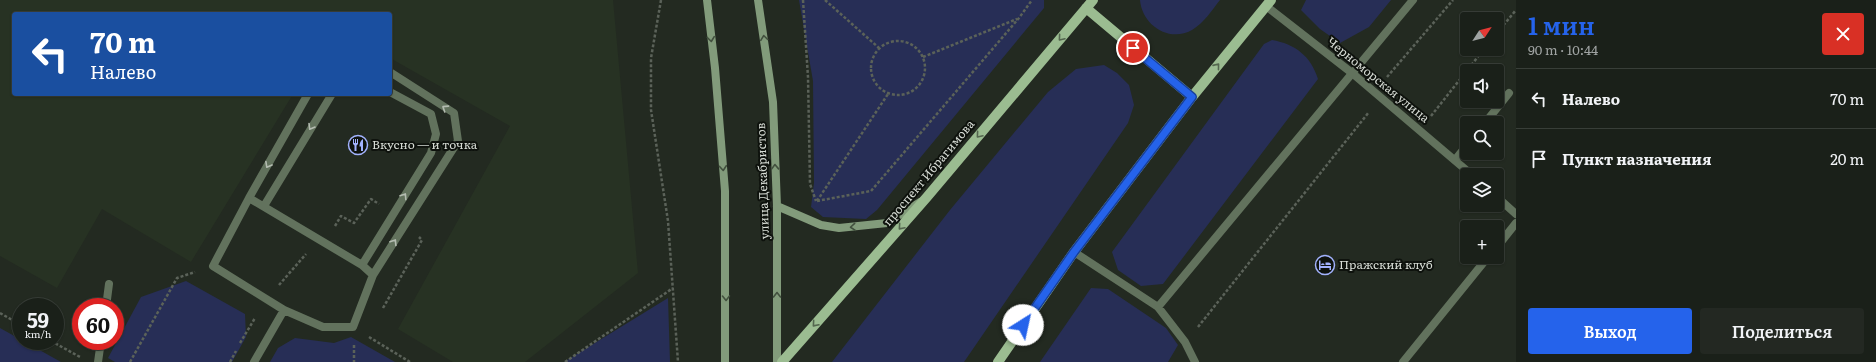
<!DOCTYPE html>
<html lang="ru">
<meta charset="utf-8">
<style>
body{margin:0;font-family:Literata,serif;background:#232822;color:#f1f3f6;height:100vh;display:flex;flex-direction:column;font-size:15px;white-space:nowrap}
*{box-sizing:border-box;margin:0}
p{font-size:13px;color:#9fa3a2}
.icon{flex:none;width:22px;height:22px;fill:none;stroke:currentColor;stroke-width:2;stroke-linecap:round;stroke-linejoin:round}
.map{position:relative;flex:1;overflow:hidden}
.details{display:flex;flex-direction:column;background:#1a2019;width:360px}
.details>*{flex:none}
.banner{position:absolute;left:12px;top:12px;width:380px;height:84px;border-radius:4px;box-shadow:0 1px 3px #0004,0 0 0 1px #383e38;background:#1a4fa0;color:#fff;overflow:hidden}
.needle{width:26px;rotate:54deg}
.controls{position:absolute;left:1460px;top:12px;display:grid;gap:8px}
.controls a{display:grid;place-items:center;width:44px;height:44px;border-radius:4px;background:#1a2019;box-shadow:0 1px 3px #0004,0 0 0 1px #383e38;font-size:20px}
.speed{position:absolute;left:12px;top:298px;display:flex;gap:8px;font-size:20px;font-weight:700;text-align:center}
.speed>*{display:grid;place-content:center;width:52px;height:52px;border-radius:50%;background:#1a2019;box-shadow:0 1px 3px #0004,0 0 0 1px #383e38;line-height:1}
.speed small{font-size:10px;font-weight:400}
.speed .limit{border:6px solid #d22;background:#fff;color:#111}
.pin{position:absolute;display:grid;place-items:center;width:34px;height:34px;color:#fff;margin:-17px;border:2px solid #fff;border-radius:50%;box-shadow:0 1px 4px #0007}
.me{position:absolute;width:44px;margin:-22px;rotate:35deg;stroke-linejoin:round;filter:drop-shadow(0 0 3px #0008)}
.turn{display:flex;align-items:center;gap:14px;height:84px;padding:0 12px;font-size:18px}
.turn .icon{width:52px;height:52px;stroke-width:2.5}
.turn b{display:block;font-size:28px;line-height:34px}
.round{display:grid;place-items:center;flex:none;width:42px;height:42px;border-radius:4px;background:#232822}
.overview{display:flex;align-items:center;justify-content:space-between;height:68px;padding:0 12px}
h1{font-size:24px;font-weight:600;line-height:30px;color:#2563eb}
.primary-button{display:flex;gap:8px;margin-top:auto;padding:8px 12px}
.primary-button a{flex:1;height:46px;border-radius:4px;background:#2563eb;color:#fff;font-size:16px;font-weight:600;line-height:46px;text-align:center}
.primary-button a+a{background:#232822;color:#f1f3f6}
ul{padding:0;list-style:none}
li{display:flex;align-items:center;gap:12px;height:60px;padding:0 12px;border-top:1px solid #383e38}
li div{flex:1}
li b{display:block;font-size:15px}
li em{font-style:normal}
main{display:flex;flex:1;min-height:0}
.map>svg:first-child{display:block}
.built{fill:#273223}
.green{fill:#272e56}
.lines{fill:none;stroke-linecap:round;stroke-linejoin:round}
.path{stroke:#5b6259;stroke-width:2.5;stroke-dasharray:3 2;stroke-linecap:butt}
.service{stroke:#62725d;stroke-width:8}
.minor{stroke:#62725d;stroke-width:8}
.secondary{stroke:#829b7b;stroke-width:8}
.primary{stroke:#9bbc91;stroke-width:10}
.oneway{stroke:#42503e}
.oneway2{stroke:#54674f}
.oneway3{stroke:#b4bcb1}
.route-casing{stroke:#184099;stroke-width:10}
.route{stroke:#2563eb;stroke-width:7}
.labels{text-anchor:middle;stroke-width:4;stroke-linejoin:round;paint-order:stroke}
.street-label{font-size:12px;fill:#d7dcd5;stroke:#0e120d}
.poi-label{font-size:12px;fill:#d7dcd5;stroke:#0e120d;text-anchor:start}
</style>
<main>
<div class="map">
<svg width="1516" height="362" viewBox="0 0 1516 362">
<rect width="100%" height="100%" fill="#232a21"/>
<path class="built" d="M0,0H613L638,273L525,362H453L398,329L510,126L390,58V14H14V94H293L191,262L102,209L57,288L0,256Z"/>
<path class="green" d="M799,0H1044V8L877,210L866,219L823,217L811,207L814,183L813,81Z
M1140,0H1220C1212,10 1204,23 1192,30C1169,43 1142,25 1140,0Z
M1306,0H1391L1369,27L1340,43L1320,29L1301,10Z
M1272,40C1295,44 1311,56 1318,79L1163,284L1141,286L1118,270L1112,252L1264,44Z
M1104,65L1117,73L1129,85L1134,105L1128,123L964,362H832L950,210L1048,92L1076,69Z
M186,281L245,314L246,337L232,362H115L108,358L141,297Z
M1091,288L1108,289L1166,328L1178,345L1168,362H1040Z
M668,298L670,362H564Z
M0,328L61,362H0Z
M351,337L395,362H270L278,348L295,338L334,343Z"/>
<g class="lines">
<path class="path" d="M661,0L651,58V110L668,221L678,362
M803,0L808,77L810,184L816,201
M825,0L879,48
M1497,33L1516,10
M871 68a27 27 0 1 1 54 0a27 27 0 1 1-54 0Z
M923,57L1017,19
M1387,77L1453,0
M1431,116L1484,49
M817,201L871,191L1019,18L1032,0
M817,201L888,94
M335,226L341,216L354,223L371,199L379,204
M279,285L306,254
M383,308L422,240L419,237
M0,313L21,325
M1198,327L1369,112
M369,337L410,362
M51,341L80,357
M240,343L255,318
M354,345V362
M130,362L177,278L195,272
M230,362L236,351
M565,362L673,288"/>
<path class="service" d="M1485,123L1509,93
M1455,160L1467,145
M249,198L362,265L373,275L353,327H323L284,310L213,266Z
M249,198L308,94
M264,206L332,94
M1497,247L1516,223
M1074,252L1158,307L1413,0
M362,265L431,153L436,134L431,114L390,92
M373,275L458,141L454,113L390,72
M106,307L109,284
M1158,307L1185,342L1195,362
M98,362L101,341
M254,362L284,310
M1403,362L1488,257"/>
<path class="minor" d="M1266,6L1352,73L1472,175
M1497,197L1516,214"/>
<path class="secondary" d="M707,0L715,68L725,191V362
M758,0L773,102L777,206V362
M777,206L821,225L839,228L887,223L920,202"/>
<path class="primary" d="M1086,8L1192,97
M782,362L927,197L1093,0
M998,362L1074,252L1192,97L1271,0"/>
</g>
<defs><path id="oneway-chevron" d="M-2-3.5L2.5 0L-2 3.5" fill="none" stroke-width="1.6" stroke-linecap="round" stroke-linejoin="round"/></defs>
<g class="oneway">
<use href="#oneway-chevron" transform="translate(764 38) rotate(-98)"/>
<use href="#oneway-chevron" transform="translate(711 39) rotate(83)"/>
<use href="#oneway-chevron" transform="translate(775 167) rotate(-92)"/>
<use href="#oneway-chevron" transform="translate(723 168) rotate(85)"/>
<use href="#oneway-chevron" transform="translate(853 227) rotate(175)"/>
<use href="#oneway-chevron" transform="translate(777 295) rotate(-90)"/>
<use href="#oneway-chevron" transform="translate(726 298) rotate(89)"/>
</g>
<g class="oneway2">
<use href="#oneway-chevron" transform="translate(1061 38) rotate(130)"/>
<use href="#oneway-chevron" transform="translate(1217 66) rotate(-51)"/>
<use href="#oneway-chevron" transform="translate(979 135) rotate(130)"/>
<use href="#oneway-chevron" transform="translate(901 227) rotate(131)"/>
<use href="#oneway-chevron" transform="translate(815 324) rotate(131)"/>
</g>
<g class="oneway3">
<use href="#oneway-chevron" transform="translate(445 108) rotate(-147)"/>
<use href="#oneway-chevron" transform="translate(311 127) rotate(121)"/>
<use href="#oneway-chevron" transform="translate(268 165) rotate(119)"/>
<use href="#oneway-chevron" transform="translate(404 196) rotate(-57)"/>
<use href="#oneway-chevron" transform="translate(394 242) rotate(-58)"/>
</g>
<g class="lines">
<g class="route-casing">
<path id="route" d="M1023,325L1074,252L1192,97L1133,48"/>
</g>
<use href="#route" class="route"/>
</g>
<defs>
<g id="restaurant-ring" transform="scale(1)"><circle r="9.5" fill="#0e120d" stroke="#a2b2fd" stroke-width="1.5"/><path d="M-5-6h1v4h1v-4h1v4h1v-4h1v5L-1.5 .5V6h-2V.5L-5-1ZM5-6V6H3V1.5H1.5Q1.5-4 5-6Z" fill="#a2b2fd"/></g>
<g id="hotel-ring" transform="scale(1)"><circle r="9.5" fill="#0e120d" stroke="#a2b2fd" stroke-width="1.5"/><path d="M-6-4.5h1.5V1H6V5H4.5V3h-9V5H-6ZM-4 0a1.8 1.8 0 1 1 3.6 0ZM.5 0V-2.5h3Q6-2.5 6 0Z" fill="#a2b2fd"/></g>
</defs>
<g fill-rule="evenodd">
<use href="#restaurant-ring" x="358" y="145"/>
<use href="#hotel-ring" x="1325" y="265"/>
</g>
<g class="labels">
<g class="street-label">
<text transform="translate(1378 80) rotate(39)" y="4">Черноморская улица</text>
<text transform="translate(929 173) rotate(-50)" y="4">проспект Ибрагимова</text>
<text transform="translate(763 181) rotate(-92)" y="4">улица Декабристов</text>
</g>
<g class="poi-label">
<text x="372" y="149">Вкусно — и точка</text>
<text x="1339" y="269">Пражский клуб</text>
</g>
</g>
</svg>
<div class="controls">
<a><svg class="needle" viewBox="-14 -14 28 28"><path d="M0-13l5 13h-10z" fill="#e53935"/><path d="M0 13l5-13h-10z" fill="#9fa3a2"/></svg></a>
<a><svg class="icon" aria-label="sound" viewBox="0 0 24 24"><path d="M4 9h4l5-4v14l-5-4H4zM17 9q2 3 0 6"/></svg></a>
<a><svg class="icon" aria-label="search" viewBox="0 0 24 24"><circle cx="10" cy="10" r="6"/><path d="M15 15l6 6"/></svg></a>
<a><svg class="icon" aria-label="layers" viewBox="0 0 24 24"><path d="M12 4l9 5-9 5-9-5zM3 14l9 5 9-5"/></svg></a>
<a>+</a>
</div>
<div class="speed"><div>59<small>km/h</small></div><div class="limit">60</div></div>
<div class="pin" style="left:1133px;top:48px;background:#d93025"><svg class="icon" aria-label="arrive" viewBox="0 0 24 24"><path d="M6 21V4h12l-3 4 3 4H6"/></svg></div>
<svg class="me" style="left:1023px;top:325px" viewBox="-20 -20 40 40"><circle r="19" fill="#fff"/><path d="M0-13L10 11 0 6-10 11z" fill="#2563eb"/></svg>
<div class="banner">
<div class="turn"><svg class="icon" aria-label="left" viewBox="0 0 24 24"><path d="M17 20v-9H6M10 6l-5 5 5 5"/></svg><div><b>70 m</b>Налево</div></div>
</div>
</div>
<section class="details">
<div class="overview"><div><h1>1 мин</h1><p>90 m · 10:44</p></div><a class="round" style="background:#d93025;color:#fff"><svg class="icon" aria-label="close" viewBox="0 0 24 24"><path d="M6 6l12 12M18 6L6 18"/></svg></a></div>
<ul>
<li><svg class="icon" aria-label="left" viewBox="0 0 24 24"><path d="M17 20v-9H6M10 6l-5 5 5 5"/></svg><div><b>Налево</b></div><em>70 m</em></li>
<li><svg class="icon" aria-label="arrive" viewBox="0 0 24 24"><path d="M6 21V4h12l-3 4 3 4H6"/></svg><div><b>Пункт назначения</b></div><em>20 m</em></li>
</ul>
<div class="primary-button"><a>Выход</a><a>Поделиться</a></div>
</section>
</main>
